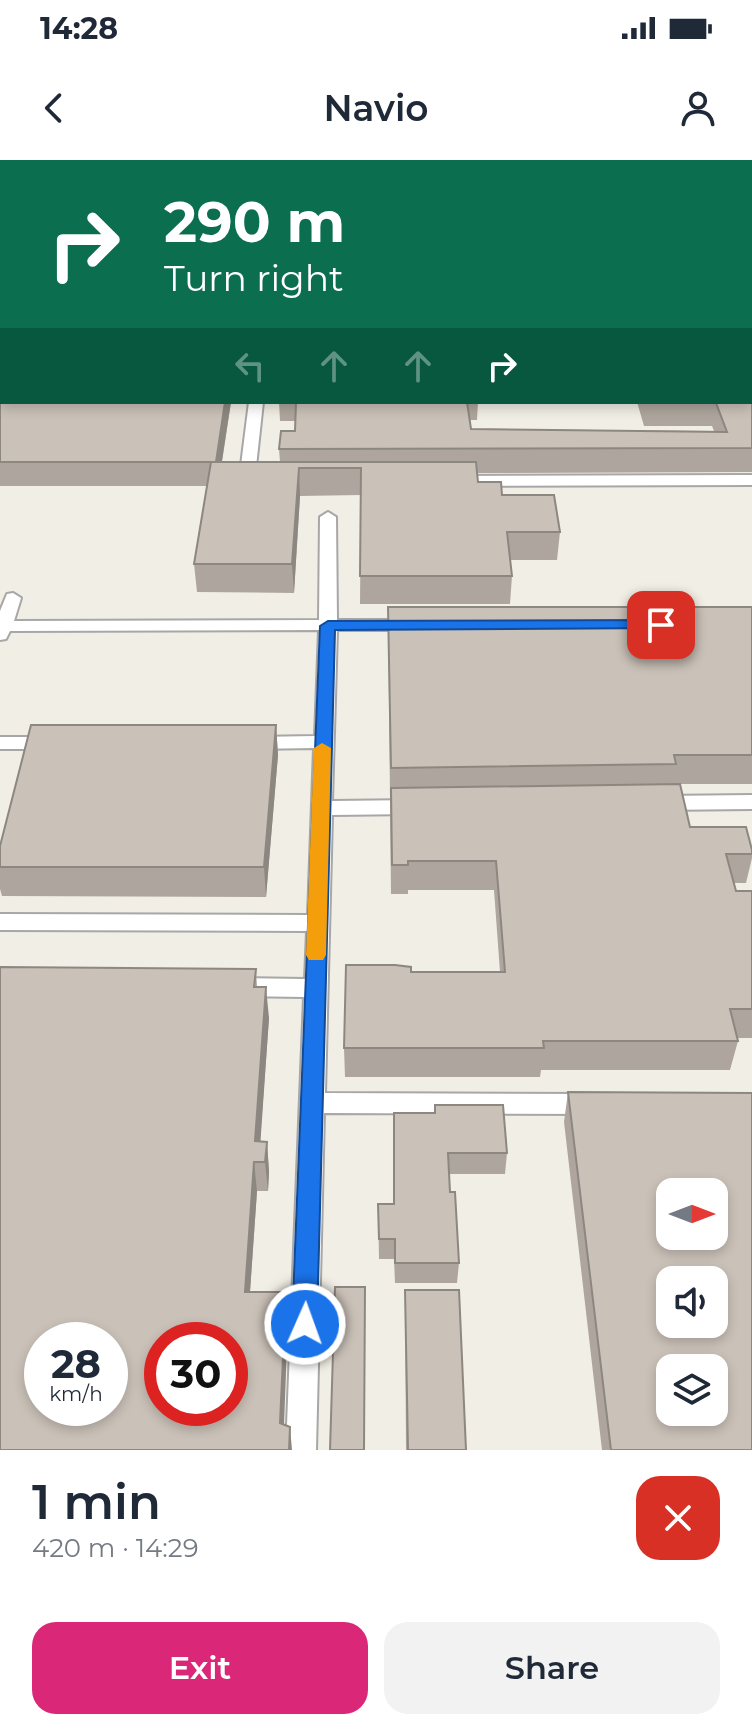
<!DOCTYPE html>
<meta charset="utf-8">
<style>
body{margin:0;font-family:Montserrat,sans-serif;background:#f2f2f3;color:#1f2937;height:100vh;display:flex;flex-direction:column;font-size:30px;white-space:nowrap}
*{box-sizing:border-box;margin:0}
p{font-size:26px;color:#747a83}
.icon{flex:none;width:44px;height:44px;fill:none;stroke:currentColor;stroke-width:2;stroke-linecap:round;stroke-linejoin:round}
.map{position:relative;height:1290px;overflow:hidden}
.panel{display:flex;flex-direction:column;background:#fff;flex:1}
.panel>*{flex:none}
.hud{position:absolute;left:0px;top:0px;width:752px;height:244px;box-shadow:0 4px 12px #0003;background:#0b6e4f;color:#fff;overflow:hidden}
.needle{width:52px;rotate:90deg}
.controls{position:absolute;left:656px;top:1018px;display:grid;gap:16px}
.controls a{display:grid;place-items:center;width:72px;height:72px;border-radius:16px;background:#fff;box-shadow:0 4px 12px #0003;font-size:40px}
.speed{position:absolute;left:24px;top:1162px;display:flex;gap:16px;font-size:40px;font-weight:700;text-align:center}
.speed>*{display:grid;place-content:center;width:104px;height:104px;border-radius:50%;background:#fff;box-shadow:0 4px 12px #0003;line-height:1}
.speed small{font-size:20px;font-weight:400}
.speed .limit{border:12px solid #d22;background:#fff;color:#111}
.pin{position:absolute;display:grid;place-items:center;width:68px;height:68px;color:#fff;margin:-34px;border-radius:16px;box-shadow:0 4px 12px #0006}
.me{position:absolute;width:88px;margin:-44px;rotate:2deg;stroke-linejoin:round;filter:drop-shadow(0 0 6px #0008)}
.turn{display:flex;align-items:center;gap:28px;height:168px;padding:0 32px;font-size:36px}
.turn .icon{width:104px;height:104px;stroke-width:2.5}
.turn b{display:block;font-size:56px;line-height:68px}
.lanes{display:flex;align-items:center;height:76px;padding:0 32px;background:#0003;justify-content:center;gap:40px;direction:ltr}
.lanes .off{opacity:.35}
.round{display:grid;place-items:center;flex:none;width:84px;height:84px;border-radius:24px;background:#f2f2f3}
.summary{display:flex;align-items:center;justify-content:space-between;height:136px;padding:0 32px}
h1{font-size:48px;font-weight:600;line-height:60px}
.action{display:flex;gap:16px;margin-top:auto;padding:16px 32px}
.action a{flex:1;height:92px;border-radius:24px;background:#db2777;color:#fff;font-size:32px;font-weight:600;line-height:92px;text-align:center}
.action a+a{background:#f2f2f3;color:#1f2937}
.status{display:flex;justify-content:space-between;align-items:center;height:56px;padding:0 40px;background:#fff;direction:ltr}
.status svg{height:22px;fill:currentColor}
header{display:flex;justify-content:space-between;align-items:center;height:104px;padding:0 32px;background:#fff;font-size:36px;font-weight:600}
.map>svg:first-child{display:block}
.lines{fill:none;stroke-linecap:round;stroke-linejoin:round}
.minor-casing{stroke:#a7a7a7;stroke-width:4}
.minor{fill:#fff;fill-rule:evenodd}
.wall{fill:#aea69e}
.shaded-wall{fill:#8d8781}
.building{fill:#cac1b8;stroke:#8d8781;stroke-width:2;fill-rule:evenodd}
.route{fill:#1a73e8;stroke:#114b97;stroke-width:2}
.slow{fill:#f59e0b}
</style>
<div class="status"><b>14:28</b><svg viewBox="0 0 49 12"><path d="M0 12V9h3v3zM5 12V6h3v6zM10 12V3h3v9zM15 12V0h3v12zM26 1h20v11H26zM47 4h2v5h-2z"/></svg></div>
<header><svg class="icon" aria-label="back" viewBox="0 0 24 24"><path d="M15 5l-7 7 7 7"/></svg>Navio<svg class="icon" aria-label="person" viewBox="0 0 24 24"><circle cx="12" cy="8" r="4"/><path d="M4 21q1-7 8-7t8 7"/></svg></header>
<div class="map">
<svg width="752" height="1290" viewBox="0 0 752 1290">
<rect width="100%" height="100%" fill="#f1eee5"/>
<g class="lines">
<g class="minor-casing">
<path id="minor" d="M750,196H752V204H750Z
M249,242H263L255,316L263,321L255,326L242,324L239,321Z
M752,315V325L451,326L443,321L451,316Z
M328,352L336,357L337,460H416L425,465L416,470H337L332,641L416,640L426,647L416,654L332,655L325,933L592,934L601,937L604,944L601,951L592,954L324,953L316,1290H286L304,837L232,836L224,833L221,827L224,821L232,818L305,819L307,771L0,770V754L308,755L314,588L250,589L240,583L250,577L315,576L319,470L10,471L6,479L0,480V451L7,434L13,433L21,438L14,461L319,460L320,357Z
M0,577H54L64,583L54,589H0Z
M752,635V649L660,650L650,643L660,636Z"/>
</g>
<use href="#minor" class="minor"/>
</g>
<path class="wall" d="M0,0H636V1L648,2H2V242H231L222,302H280L279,289L295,271V261H280L279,242H478L477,260H470L471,269L714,271L712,266H644L637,242H750L752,204V312L478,313V322L502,335L560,372L557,400H510L512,416L510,444H360L361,335L300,336L294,433L197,432L194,404L207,326H0Z
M668,0H752V193H750V2H669Z
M388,447H752V624H680L690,667L752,690V698L746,723H734L736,731H752V878H737L738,881L730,910H541L540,917H345L344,888L411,812H500L494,730H408V734H391Z
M276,565L278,595L266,737L2,736L0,729V686Z
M256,809L257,827L269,858L260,982H267L269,1012L268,1031H257L250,1132H286L288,1160L0,1290Z
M568,932L752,1290H602L564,962Z
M435,945L507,993L505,1014H449L450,1032L459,1103L457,1123H395L394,1099H379L378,1044H394L434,953Z
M405,1130L466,1290H406Z"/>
<path class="shaded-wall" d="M225,242H231L218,326L216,302Z
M299,308L300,336L294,433L292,404Z
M276,565L278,595L266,737L264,707Z
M266,827L269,858L259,1002L255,981Z
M267,982L269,1012L268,1031L265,1002Z
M254,1002L257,1031L248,1160L245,1132Z
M286,1132L288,1160L283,1290L280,1263Z
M290,1267L292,1290H289Z"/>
<path class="building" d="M0,0H407V2H2V242H225L216,302H0V104H1L0,99Z
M422,0H469V2H437Z
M572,0H636V1L648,2H572Z
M678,0H752V14H751L752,74L750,75L752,85V170L750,165V2H679Z
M750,204H752V288L279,289L281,271H295L296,242H467L471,269L727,272L716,243H647V242H750Z
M211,302H476L478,322H501L502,335H554L560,372H507L512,416H360L361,308H299L292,404H194Z
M388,447H752V595H674L676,604L391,608Z
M31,565H276L264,707H0V686Z
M680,624L690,667H746L752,690V694H726L736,731H752V849H730L738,881H543L544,888H344L346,805H395L411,807V812H505L496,701H408V705H392L391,628Z
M0,807L256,809L254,827H266L255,981L267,982L265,1002H254L245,1132H286L280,1263L290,1267L289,1290H0ZM42,1180H110V1248H42ZM162,1180H230V1248H162Z
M568,932L752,933V1290H611ZM670,1032H714V1076H670ZM670,1120H714V1164H670ZM670,1208H714V1252H670Z
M435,945H503L507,993H448L450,1032H455L459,1103H395V1079H379L378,1044H394V953H435Z
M335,1127H365L364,1290H330Z
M405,1130H459L466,1290H408Z"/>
<path class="route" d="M661,460L669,465L667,468L335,470L317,1164L313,1172L305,1176L296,1172L292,1164L320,466L328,461Z"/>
<path class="slow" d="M322,583L331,588L326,795L323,800H309L306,795L314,588Z"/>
</svg>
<div class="controls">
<a><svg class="needle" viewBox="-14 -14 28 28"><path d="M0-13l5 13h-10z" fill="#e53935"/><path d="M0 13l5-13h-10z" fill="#747a83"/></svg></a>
<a><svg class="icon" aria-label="sound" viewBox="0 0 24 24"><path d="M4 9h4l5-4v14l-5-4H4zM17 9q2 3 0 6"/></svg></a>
<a><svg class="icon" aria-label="layers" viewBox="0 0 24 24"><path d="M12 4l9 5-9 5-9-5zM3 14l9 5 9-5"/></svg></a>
</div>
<div class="speed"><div>28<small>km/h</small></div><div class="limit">30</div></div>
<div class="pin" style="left:661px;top:465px;background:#d93025"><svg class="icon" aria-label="arrive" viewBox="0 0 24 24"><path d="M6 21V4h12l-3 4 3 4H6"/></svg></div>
<svg class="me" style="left:305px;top:1164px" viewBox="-20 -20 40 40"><circle r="17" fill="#1a73e8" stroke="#fff" stroke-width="3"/><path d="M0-11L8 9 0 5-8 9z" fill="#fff"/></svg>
<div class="hud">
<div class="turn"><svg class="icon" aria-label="right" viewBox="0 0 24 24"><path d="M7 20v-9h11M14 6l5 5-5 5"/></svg><div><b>290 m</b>Turn right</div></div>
<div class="lanes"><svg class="icon off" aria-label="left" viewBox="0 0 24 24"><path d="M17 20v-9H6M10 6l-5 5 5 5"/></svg><svg class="icon off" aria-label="ahead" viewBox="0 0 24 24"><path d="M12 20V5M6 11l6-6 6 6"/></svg><svg class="icon off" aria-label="ahead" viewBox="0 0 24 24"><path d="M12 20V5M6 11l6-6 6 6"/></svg><svg class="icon" aria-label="right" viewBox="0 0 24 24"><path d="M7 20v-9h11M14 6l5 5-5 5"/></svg></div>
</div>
</div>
<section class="panel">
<div class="summary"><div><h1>1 min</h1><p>420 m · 14:29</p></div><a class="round" style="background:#d93025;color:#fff"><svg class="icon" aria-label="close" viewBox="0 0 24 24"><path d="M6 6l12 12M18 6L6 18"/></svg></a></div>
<div class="action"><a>Exit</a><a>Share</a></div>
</section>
